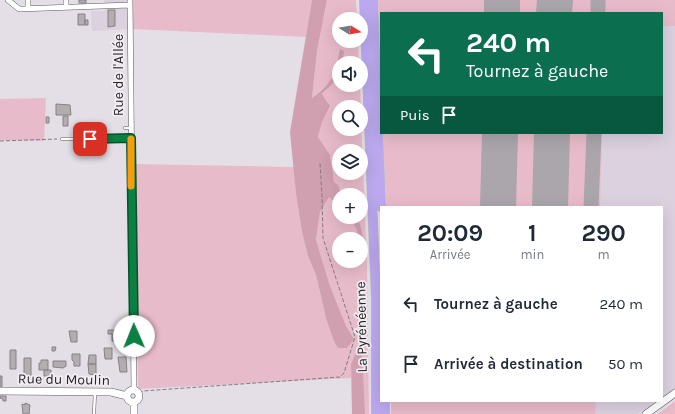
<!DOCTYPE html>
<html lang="fr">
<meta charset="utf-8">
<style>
body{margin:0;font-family:Karla,sans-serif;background:#f6f6f7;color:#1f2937;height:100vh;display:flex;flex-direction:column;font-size:15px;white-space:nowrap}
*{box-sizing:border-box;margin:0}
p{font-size:13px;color:#747a83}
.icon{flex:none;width:22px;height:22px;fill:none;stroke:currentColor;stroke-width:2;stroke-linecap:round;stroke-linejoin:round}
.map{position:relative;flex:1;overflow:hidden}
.details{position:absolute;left:380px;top:206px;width:283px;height:196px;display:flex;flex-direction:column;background:#fff;border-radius:0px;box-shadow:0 4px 16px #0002}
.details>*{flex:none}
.hud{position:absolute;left:380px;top:12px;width:283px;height:122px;border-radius:0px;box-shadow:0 4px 16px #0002;background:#0b6e4f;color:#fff;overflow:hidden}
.needle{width:26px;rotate:101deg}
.controls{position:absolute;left:332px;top:12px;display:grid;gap:8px}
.controls a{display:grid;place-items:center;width:36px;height:36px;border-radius:50%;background:#fff;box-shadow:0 4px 16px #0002;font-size:20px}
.pin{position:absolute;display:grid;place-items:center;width:34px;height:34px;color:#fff;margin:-17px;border-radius:8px;box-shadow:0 2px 6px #0006}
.me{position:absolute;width:44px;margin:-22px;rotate:359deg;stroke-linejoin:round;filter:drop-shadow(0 0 3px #0008)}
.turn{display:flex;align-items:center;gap:14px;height:84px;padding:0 20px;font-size:18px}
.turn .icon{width:52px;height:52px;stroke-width:2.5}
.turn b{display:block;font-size:28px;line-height:34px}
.then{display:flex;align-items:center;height:38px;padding:0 20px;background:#0003;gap:8px;font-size:15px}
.eta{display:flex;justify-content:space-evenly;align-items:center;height:68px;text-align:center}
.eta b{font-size:24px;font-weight:700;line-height:28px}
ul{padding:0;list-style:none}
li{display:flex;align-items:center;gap:12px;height:60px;padding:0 20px}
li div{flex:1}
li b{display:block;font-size:15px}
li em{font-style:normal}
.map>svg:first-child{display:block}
.built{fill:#dbd1df}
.green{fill:#e8bbca;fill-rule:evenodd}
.forest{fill:#d09fb0}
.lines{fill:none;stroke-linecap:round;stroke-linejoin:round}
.taxiway{stroke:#aaa6ac;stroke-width:15}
.runway{stroke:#aaa6ac;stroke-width:36}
.building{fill:#b3acb1;stroke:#878085}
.lane-casing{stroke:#5c585d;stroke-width:3.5}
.street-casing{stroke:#5c585d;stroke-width:6}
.secondary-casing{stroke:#5c585d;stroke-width:8}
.highway-casing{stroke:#bebdbe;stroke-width:10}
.path{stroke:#817d82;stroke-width:1;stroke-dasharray:4 2;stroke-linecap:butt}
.lane{stroke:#fff;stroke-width:2.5}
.street{stroke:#fff;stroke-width:5}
.secondary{stroke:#fff;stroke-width:7}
.highway{stroke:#bba8ee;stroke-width:9}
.route-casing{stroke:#07532c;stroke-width:10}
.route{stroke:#0b8043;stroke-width:7}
.slow{stroke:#f59e0b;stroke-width:7}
.labels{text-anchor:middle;stroke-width:3.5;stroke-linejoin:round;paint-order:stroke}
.street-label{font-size:14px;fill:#262427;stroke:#f2edf3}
</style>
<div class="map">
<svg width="675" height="414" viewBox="0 0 675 414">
<rect width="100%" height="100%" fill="#e4dfe6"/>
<path class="built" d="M104,0H132V29L92,31L91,11H105Z
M675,0V388L662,397V207H428L435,133H662V13Z
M409,401H656L638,414H408Z"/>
<path class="green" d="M132,0H312L306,37L132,29Z
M327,0H356L357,19H339V41H358L359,63H342L343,51L340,49C337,56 338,64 335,71C332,83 320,90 312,98L317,51Z
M378,0H675V26H662V13H381V76Z
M339,74V85H360L361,107H339V129H361V117L367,264L369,414H364L357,350L351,364V378L138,389L135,164L294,167L296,194L302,232L308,256L316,275L326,318L354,339L346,326L330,286L316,240L320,212L329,197L339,206V217H348L356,228L358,239H339V261H361V251L364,250L362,232L356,217H361V195H342L341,190L334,182L330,155L318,137L322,122L330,106L322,94L337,79ZM339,151H361V173H339Z
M46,98L44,141L0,140V99Z
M383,133H602L600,207H386Z
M391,401H596L595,414H391Z
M675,401V414H658Z"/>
<path class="forest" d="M312,0H327L317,51L312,98C324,89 334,79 337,65C338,59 338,55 340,49L344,51L342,63H339C339,81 334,82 322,94L330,106L322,122L318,137L330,155L334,182L338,185L342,195H339V206L329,197L320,212L316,240L330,286L346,326L354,339L347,348H338L334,341L326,318L316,275L308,256L302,232L296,194L290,132Z
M348,217H356C363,226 363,239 364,250L361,251V239H358L356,228Z
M357,350L362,353L365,414H352L351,364Z"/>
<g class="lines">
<path class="taxiway" d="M598,13V0
M591,207L594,133"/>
<path class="runway" d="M502,13V0
M554,13L555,0
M498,207L500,133
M550,207L552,133"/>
</g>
<path class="building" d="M79,0H86V3H79Z
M108,10H115V26L108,27Z
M78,14H85V25H78Z
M85,20H88V25H85Z
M56,104L70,105L71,115H56Z
M63,116H68V126H63Z
M46,117H49V123H46Z
M88,124H92V130H95V134L89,133Z
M92,124H95V130H92Z
M108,330H119V341H112V334H108Z
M69,331H77V342H71Z
M52,347H56L55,351H52Z
M104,348H112V359H105Z
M10,350H16V369H10Z
M72,354H80V366H74V362L72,360Z
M89,355H96V364H88Z
M118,357H126L127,372H120Z
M24,358H31V382H24Z
M41,360H48V370H39V363H41Z
M53,361H66V366L63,368L53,367Z
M88,364H96V375L89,374Z
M44,370H51V376H44Z
M0,376H2V389H0Z
M0,396H6V401H3V399L0,398Z
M25,403L30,405L29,414H23L22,404L25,405Z"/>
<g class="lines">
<g class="lane-casing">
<path id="lane" d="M125,128H131
M62,139L131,138
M94,414L95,392"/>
</g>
<g class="street-casing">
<path id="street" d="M8,0L19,9L130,5
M28,0V8
M66,0V7
M130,0L134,390"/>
</g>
<g class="secondary-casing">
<path id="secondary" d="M127 396a6 6 0 1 1 12 0a6 6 0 1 1-12 0Z
M0,391L111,392L127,396
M134,402V414
M646,414L675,393"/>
</g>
<g class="highway-casing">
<path id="highway" d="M364,0L376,298V414
M373,0L381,207
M385,414V401"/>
</g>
<path class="path" d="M0,141L57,139
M139,393L143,391L340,377L344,373L355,337L323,238L322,195L320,163"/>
<use href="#lane" class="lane"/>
<use href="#street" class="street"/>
<use href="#secondary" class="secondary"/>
<use href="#highway" class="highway"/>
</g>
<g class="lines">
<g class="route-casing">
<path id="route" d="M90,139L131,138L134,336"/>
</g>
<use href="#route" class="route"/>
<path class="slow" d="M131,139V186"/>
</g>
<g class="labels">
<g class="street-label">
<text transform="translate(118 75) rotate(-90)" y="5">Rue de l'Allée</text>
<text transform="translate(361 327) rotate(-91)" y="5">La Pyrénéenne</text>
<text transform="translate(64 379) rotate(1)" y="5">Rue du Moulin</text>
</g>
</g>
</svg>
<div class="controls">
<a><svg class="needle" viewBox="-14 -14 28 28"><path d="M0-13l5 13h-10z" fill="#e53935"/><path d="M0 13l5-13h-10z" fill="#747a83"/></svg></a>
<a><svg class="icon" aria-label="sound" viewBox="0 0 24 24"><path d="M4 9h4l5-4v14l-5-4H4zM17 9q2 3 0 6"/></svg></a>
<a><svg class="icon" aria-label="search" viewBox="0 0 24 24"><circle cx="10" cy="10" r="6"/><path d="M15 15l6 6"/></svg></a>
<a><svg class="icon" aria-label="layers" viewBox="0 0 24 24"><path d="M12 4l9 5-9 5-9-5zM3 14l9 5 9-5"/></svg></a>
<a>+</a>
<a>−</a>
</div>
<div class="pin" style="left:90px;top:139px;background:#d93025"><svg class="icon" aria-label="arrive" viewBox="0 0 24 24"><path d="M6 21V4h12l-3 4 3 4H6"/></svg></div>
<svg class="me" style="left:134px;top:336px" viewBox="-20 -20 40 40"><circle r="19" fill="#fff"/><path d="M0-13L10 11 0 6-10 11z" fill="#0b8043"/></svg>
<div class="hud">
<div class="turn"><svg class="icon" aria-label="left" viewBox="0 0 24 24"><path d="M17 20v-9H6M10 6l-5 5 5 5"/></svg><div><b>240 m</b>Tournez à gauche</div></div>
<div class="then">Puis<svg class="icon" aria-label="arrive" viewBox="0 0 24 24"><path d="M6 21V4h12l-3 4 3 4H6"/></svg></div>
</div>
<section class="details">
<div class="eta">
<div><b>20:09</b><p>Arrivée</p></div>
<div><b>1</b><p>min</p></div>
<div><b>290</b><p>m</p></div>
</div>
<ul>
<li><svg class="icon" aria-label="left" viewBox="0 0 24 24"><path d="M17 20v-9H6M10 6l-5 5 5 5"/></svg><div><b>Tournez à gauche</b></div><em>240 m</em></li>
<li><svg class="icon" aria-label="arrive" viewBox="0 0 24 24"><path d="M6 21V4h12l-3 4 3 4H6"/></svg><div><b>Arrivée à destination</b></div><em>50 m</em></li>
</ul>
</section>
</div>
